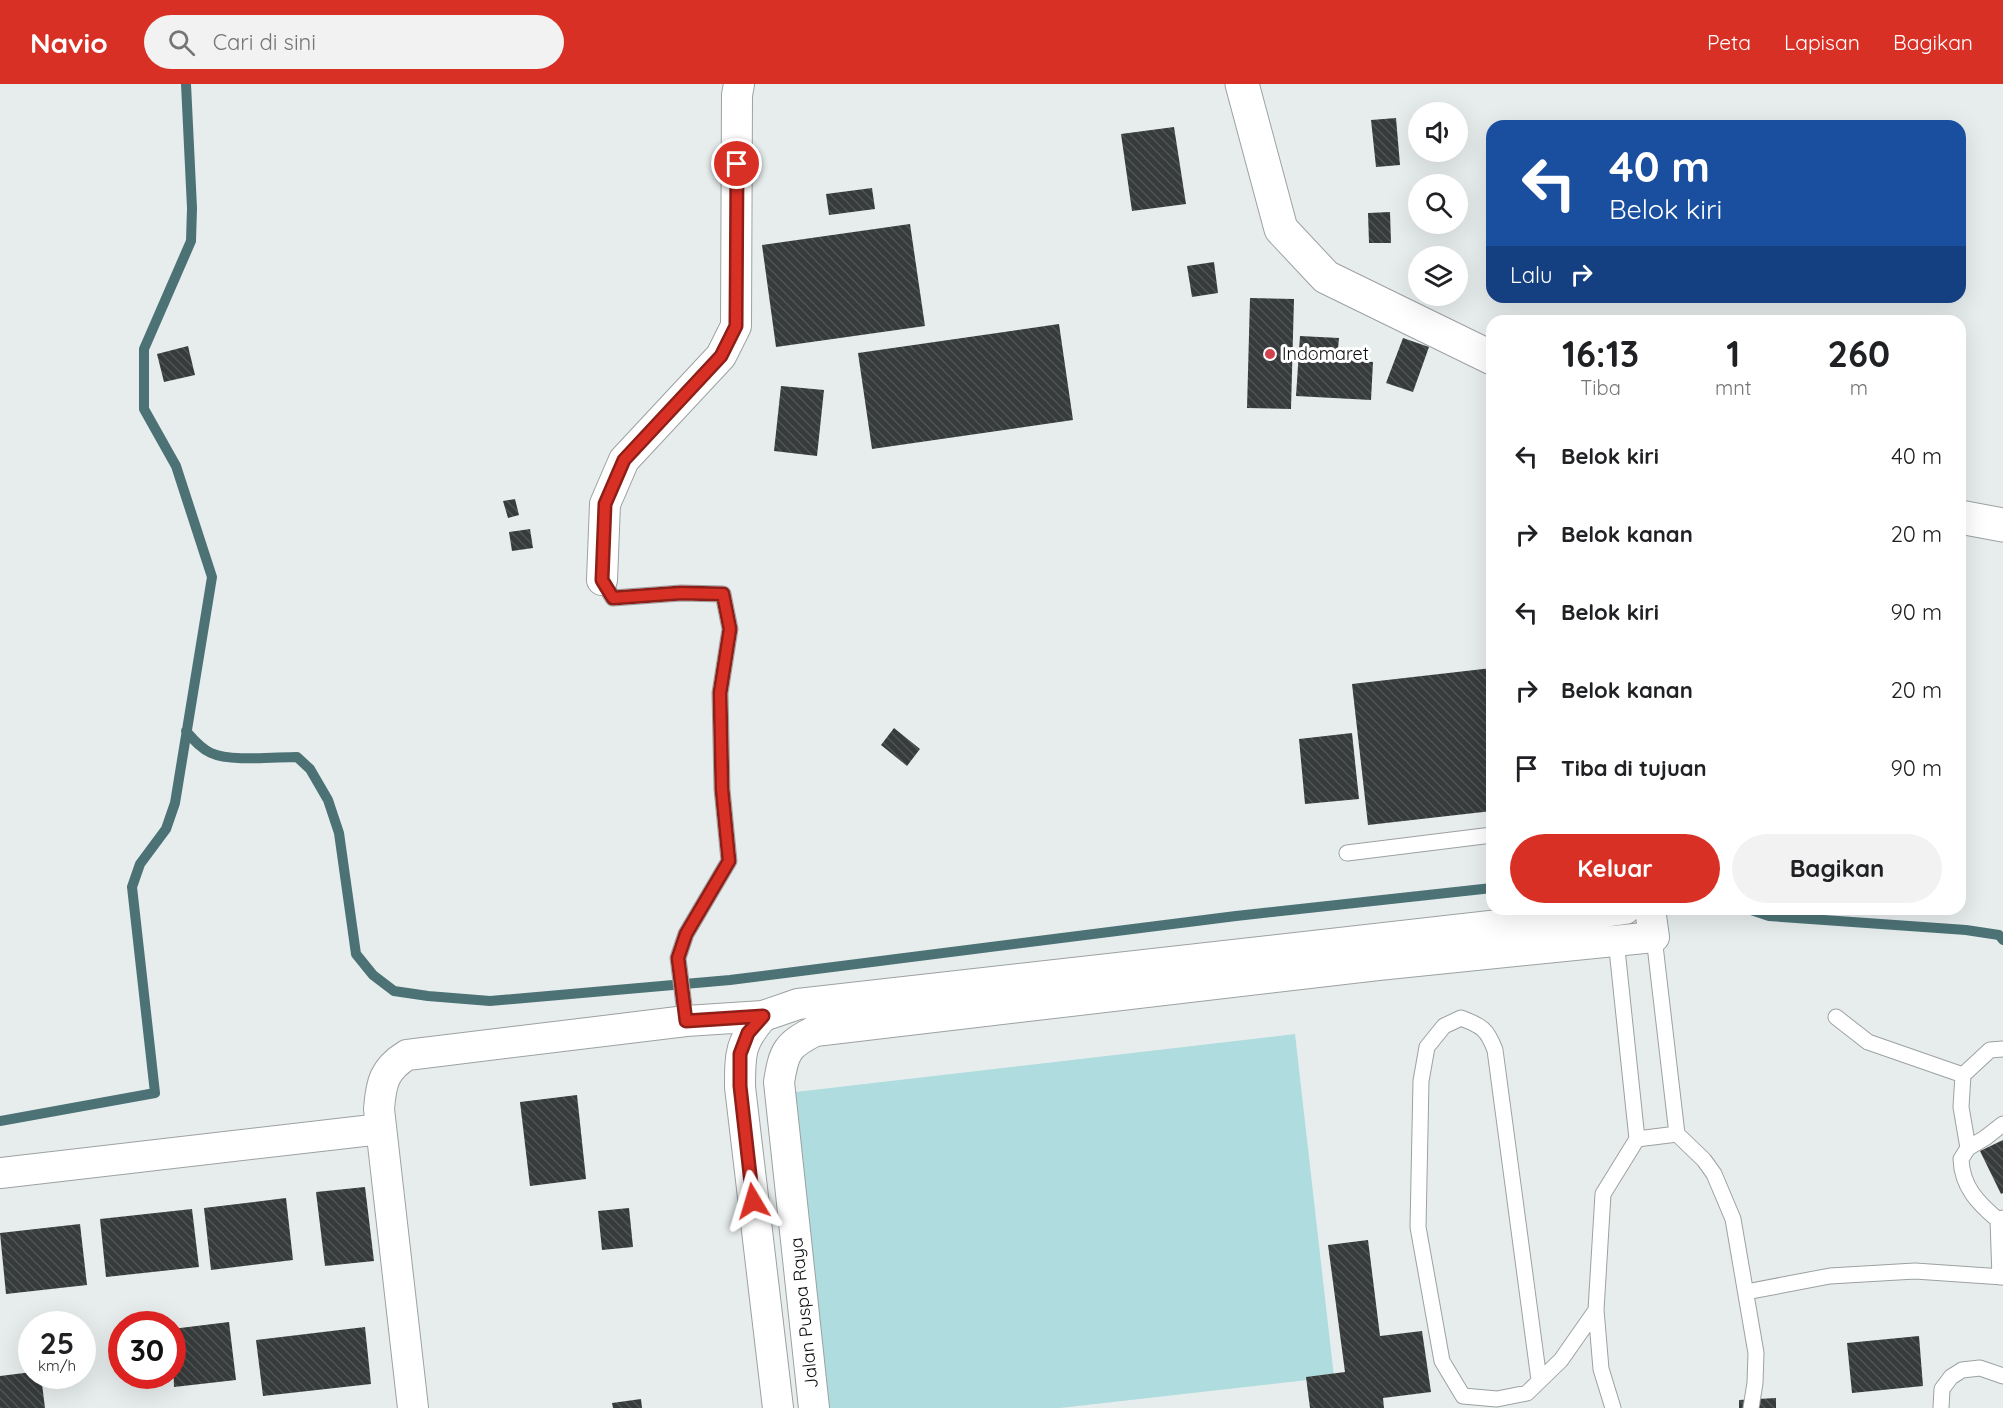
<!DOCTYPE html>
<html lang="id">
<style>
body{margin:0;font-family:Quicksand,sans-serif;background:#f2f2f2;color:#202124;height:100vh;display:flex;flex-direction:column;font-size:22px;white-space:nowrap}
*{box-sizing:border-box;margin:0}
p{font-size:20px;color:#757577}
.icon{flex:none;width:33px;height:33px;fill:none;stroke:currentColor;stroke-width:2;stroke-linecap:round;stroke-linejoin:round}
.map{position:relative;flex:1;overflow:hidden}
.sheet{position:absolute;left:1486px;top:231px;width:480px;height:600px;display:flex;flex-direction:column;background:#fff;border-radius:18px;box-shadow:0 6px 24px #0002}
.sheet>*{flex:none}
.banner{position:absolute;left:1486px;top:36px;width:480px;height:183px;border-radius:18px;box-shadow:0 6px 24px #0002;background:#1a4fa0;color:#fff;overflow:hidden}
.buttons{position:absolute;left:1408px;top:18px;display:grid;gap:12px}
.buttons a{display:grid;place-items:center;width:60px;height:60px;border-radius:50%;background:#fff;box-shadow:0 6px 24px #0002;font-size:30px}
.speed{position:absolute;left:18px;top:1227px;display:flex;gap:12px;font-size:30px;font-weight:700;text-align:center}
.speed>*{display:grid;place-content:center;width:78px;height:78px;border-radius:50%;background:#fff;box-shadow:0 6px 24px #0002;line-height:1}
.speed small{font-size:15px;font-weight:400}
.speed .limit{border:9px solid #d22;background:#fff;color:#111}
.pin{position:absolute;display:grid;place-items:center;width:51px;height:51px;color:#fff;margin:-26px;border:3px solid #fff;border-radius:50%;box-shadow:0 2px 6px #0007}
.me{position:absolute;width:66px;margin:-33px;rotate:353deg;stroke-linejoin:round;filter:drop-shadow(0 0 4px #0008)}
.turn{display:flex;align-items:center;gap:21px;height:126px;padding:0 24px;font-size:27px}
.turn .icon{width:78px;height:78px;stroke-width:2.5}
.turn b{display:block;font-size:42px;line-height:51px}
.then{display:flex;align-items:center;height:57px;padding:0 24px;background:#0003;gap:12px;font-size:22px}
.eta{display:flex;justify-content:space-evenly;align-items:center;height:102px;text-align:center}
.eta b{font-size:36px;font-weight:700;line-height:42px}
.cta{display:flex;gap:12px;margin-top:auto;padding:12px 24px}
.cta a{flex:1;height:69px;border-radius:36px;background:#d93025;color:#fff;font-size:24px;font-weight:700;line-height:69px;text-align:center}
.cta a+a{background:#f2f2f2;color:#202124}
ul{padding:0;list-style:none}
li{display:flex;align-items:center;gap:18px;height:78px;padding:0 24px}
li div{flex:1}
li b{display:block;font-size:22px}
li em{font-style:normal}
header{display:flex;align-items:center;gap:36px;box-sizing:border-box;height:84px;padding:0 30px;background:#d93025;color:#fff}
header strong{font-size:28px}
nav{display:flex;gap:33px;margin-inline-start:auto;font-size:21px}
.search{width:420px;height:54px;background:#f2f2f2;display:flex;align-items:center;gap:15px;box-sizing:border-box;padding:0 21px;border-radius:33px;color:#757577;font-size:22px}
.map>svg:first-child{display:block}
.garden{fill:#aedcdf}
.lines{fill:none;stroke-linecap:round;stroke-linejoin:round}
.stream{stroke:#4c7275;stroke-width:10}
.building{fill:url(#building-back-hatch)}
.service-casing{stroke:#9ca1a2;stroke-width:17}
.minor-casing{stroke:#9ca1a2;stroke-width:32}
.secondary-casing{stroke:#9ca1a2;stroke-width:35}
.service{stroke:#fff;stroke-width:15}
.minor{stroke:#fff;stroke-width:30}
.secondary{stroke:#fff;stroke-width:33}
.route-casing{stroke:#8d1f18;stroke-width:15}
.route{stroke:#d93025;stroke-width:10}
.poi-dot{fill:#d2424e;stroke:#fff;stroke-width:2}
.labels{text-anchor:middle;stroke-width:6;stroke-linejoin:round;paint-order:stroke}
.poi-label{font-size:18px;fill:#0b0d0d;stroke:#fff;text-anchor:start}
.street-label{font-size:18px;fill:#0b0d0d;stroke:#fff}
</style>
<header>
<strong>Navio</strong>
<div class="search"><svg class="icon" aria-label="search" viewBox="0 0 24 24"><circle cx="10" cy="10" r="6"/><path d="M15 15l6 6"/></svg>Cari di sini</div>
<nav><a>Peta</a><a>Lapisan</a><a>Bagikan</a></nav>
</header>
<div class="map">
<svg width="2003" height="1324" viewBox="0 0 2003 1324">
<defs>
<pattern id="building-back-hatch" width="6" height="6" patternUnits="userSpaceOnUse" patternTransform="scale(1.5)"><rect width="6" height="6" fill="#373b3b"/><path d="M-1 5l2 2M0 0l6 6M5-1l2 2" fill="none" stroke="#505454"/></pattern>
</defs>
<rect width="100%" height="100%" fill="#e7eded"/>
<path class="garden" d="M1295,950L1334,1293L1060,1324H823L787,1009Z"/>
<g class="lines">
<path class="stream" d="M186,647C193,655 200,664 211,669C230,678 275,673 297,673L310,685L328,716L339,749L356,870L373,891L394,907L428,912L490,917L730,896L1236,832L1492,804
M1748,825L1769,832L1966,846L1999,851L2003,856
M0,1037L155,1009L132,803L140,780L166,745L175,719L212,493L176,382L144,325V265L191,157L192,124L186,0"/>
</g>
<path class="building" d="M1396,34L1400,81L1376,83L1371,36Z
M1174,43L1186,120L1132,127L1121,50Z
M872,104L875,125L829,131L826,110Z
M1390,128L1391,159H1369L1368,129Z
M910,140L925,242L776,263L762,161Z
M1214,178L1218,209L1192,213L1187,182Z
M1250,214L1294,215L1291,325L1247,324Z
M1059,240L1073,336L872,365L858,269Z
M1300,252L1339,254L1337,275L1373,278L1371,316L1296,312Z
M1403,254L1429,263L1413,308L1386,299Z
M188,262L195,291L164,298L157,270Z
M781,302L824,306L817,372L774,367Z
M515,415L519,431L508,434L503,417Z
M530,445L533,464L512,467L509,448Z
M1492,584V727L1368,741L1352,600Z
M894,644L920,665L907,682L881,661Z
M1352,649L1359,715L1305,720L1299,655Z
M577,1011L586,1095L530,1102L520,1018Z
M2003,1056V1109L2001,1110L1980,1067Z
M365,1103L374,1177L325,1182L316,1108Z
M286,1114L293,1176L211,1186L204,1124Z
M629,1124L633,1163L602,1166L598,1127Z
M192,1125L199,1183L106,1193L100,1135Z
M80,1140L87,1201L6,1210L0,1149Z
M1368,1156L1380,1252L1422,1247L1431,1308L1383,1314L1384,1324H1310L1306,1293L1345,1288L1328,1161Z
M229,1238L236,1296L174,1303L172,1245Z
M365,1243L371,1300L263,1312L256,1256Z
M1919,1252L1923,1302L1852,1309L1847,1259Z
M32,1288V1292H41L45,1324H0V1292Z
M1776,1314V1324H1739V1316Z
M641,1315L642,1324H613L612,1319Z"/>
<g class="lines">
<g class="service-casing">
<path id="service" d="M602,496L613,514L681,509L723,510L730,545L720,609L722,705L729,777L686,850L678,874L686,937
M1347,769L1492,751
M1654,853L1677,1050L1704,1076L1714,1090L1733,1135L1756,1269L1755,1299L1751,1324
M1836,933L1868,958L1963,991
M2003,965L1990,966L1963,991L1961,1023L1968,1064L1985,1054L2003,1040
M1637,1055L1677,1050
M1968,1064L1961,1075C1962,1103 1978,1119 1998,1136
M2000,1193L1998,1136L2003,1134
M1746,1208L1830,1192L1915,1187L2003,1193
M1539,1296L1495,966C1487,945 1482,942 1461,934L1444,942L1427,963L1421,997L1418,1143L1442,1277L1463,1312L1497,1315L1527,1309L1561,1276L1596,1226
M1613,1324L1601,1285L1596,1226L1603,1110L1637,1055L1616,856
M1941,1324L1942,1305L1951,1293L1962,1286L1980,1284L2003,1292"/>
</g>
<g class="minor-casing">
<path id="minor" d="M602,496L605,420L624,376L721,272L736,242L737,11L739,0
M763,932C740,958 740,969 740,1003L778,1324
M0,1089L381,1045
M413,1324L379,1025C381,999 384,985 407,971L686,937L763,932L798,920L1569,833L1625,825
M814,1324L779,998C784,967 787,961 815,947L1378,881L1654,853L1650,825"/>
</g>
<g class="secondary-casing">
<path id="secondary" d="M1242,0L1281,145L1326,193L1492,274
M1960,433L2003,441"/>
</g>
<use href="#service" class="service"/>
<use href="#minor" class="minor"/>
<use href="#secondary" class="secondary"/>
</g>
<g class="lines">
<g class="route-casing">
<path id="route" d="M737,80L736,242L721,272L624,376L605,420L602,496L613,514L681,509L723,510L730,545L720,609L722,705L729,777L686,850L678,874L686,937L763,932L748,949L740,970V1002L753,1117"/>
</g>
<use href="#route" class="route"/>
</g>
<circle class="poi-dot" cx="1270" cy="270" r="6"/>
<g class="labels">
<g class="poi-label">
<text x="1282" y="276">Indomaret</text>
</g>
<g class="street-label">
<text transform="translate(804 1229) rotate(-96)" y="6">Jalan Puspa Raya</text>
</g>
</g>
</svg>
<div class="buttons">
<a><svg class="icon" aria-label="sound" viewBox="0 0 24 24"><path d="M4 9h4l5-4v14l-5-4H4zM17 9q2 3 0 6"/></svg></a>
<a><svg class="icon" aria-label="search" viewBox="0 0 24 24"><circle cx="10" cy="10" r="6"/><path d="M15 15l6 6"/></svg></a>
<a><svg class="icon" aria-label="layers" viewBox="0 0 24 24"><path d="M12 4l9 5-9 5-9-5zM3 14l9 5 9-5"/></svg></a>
</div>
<div class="speed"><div>25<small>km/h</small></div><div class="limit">30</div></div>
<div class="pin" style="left:737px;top:80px;background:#d93025"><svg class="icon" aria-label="arrive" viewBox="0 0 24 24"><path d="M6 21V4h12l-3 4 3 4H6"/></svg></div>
<svg class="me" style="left:753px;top:1117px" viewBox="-20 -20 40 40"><path d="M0-17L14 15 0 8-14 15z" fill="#d93025" stroke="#fff" stroke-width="4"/></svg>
<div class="banner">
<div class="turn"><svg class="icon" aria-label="left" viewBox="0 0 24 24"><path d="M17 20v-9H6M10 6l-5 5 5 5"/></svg><div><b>40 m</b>Belok kiri</div></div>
<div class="then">Lalu<svg class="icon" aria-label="right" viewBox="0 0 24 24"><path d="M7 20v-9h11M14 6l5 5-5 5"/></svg></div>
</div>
<section class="sheet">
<div class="eta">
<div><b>16:13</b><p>Tiba</p></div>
<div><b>1</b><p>mnt</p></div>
<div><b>260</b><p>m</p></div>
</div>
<ul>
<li><svg class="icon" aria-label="left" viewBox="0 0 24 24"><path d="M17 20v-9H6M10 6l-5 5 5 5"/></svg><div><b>Belok kiri</b></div><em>40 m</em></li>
<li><svg class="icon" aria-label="right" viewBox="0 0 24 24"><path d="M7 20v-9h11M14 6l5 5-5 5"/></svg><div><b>Belok kanan</b></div><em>20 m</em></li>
<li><svg class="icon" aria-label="left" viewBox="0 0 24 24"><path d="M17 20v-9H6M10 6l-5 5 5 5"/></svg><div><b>Belok kiri</b></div><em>90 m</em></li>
<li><svg class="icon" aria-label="right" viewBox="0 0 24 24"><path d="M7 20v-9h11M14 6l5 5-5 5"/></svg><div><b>Belok kanan</b></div><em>20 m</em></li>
<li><svg class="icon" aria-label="arrive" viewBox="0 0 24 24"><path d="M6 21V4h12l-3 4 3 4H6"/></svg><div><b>Tiba di tujuan</b></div><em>90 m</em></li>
</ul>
<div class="cta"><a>Keluar</a><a>Bagikan</a></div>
</section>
</div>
